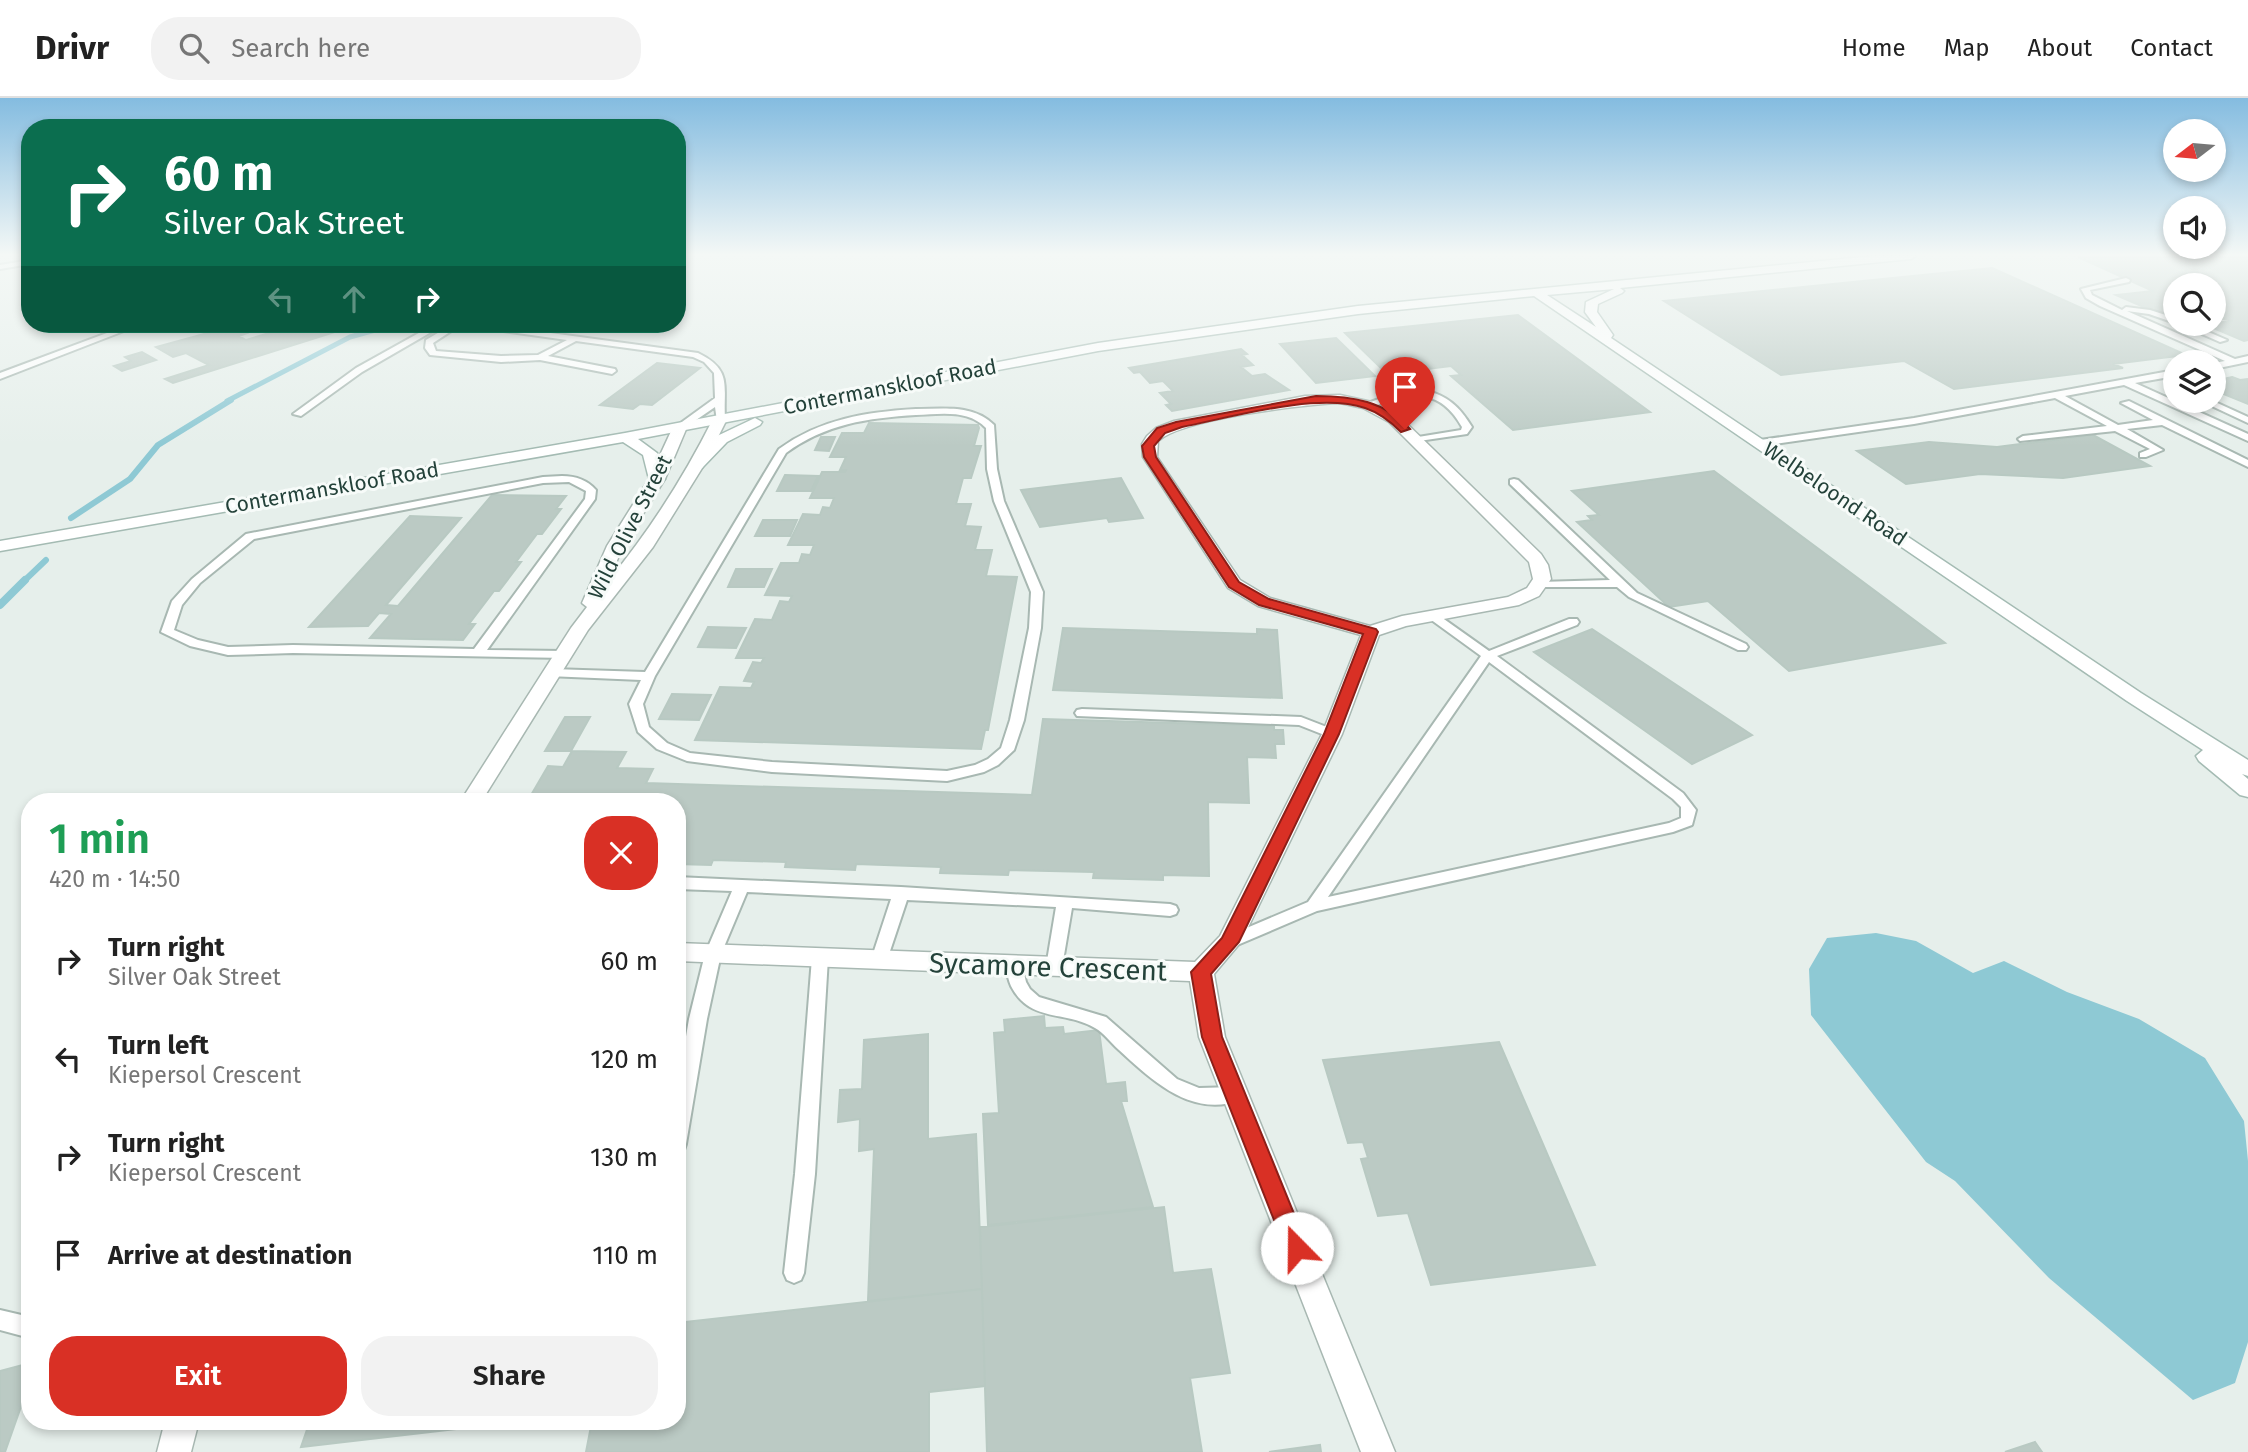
<!DOCTYPE html>
<html lang="en">
<head>
<meta charset="utf-8">
<style>
  body { margin:0; font-family:"Fira Sans",sans-serif; background:#f2f2f2; color:#222; height:100vh; display:flex; flex-direction:column; font-size:26px; white-space:nowrap }
  * { box-sizing:border-box; margin:0 }
  p { font-size:23px; color:#767676 }
  .icon { flex:none; width:38px; height:38px; fill:none; stroke:currentColor; stroke-width:2; stroke-linecap:round; stroke-linejoin:round }
  .map { position:relative; flex:1; overflow:hidden }
  .panel { position:absolute; left:21px; top:695px; width:665px; height:637px; display:flex; flex-direction:column; background:#fff; border-radius:28px; box-shadow:0 4px 10px #0003 }
  .panel>* { flex:none }
  .top-card { position:absolute; left:21px; top:21px; width:665px; height:214px; border-radius:28px; box-shadow:0 4px 10px #0003; background:#0b6e4f; color:#fff; overflow:hidden }
  .needle { width:46px; rotate:254deg }
  .controls { position:absolute; left:2163px; top:21px; display:grid; gap:14px }
  .controls a { display:grid; place-items:center; width:63px; height:63px; border-radius:50%; background:#fff; box-shadow:0 4px 10px #0003; font-size:35px }
  .pin { position:absolute; display:grid; place-items:center; width:60px; height:60px; color:#fff; margin:-72px -30px; border-radius:50% 50% 50% 0; rotate:-45deg; box-shadow:0 0 7px #0007 }
  .pin .icon { rotate:45deg }
  .me { position:absolute; width:77px; margin:-38px; rotate:338deg; stroke-linejoin:round; filter:drop-shadow(0 0 5px #0008) }
  .turn { display:flex; align-items:center; gap:24px; height:147px; padding:0 28px; font-size:32px }
  .turn .icon { width:91px; height:91px; stroke-width:2.5 }
  .turn b { display:block; font-size:49px; line-height:60px }
  .lanes { display:flex; align-items:center; height:66px; padding:0 28px; background:#0003; justify-content:center; gap:35px; direction:ltr }
  .lanes .off { opacity:.35 }
  .round { display:grid; place-items:center; flex:none; width:74px; height:74px; border-radius:28px; background:#f2f2f2 }
  .head { display:flex; align-items:center; justify-content:space-between; height:119px; padding:0 28px }
  h1 { font-size:42px; font-weight:600; line-height:52px; color:#1e9e55 }
  .button { display:flex; gap:14px; margin-top:auto; padding:14px 28px }
  .button a { flex:1; height:80px; border-radius:28px; background:#d93025; color:#fff; font-size:28px; font-weight:600; line-height:80px; text-align:center }
  .button a+a { background:#f2f2f2; color:#222 }
  ul { padding:0; list-style:none }
  li { display:flex; align-items:center; gap:21px; height:98px; padding:0 28px }
  li div { flex:1 }
  li b { display:block; font-size:26px }
  li em { font-style:normal }
  header { display:flex; align-items:center; gap:42px; box-sizing:border-box; height:98px; padding:0 35px; background:#fff; border-bottom:2px solid #e0e0e0 }
  header strong { font-size:33px }
  nav { display:flex; gap:38px; margin-inline-start:auto; font-size:24px }
  .search { width:490px; height:63px; background:#f2f2f2; display:flex; align-items:center; gap:18px; box-sizing:border-box; padding:0 24px; border-radius:28px; color:#767676; font-size:26px }
  .map>svg:first-child { display:block }
</style>
</head>
<body>
<header>
<strong>Drivr</strong>
<div class="search"><svg class="icon" aria-label="search" viewBox="0 0 24 24"><circle cx="10" cy="10" r="6"/><path d="M15 15l6 6"/></svg>Search here</div>
<nav><a>Home</a><a>Map</a><a>About</a><a>Contact</a></nav>
</header>
<div class="map">
<svg width="2248" height="1354" viewBox="0 0 2248 1354">
  <rect width="100%" height="100%" fill="#e6efeb"/>
  <!-- water -->
  <path fill="#8ec9d4" d="M1876 835 1916 843 1973 875 2004 863 2067 894 2139 921 2205 960 2244 1023 2248 1063V1244L2235 1285 2193 1302 2049 1180 1955 1083 1926 1064 1811 917 1809 871 1827 840Z"/>
  <g fill="none" stroke-linecap="round" stroke-linejoin="round">
    <!-- stream-far2 -->
    <path stroke="#8ec9d4" stroke-width="5" d="M227 303 350 239 397 226"/>
    <!-- stream-far1 -->
    <path stroke="#8ec9d4" stroke-width="6" d="M71 420 130 381 158 347 231 302
      M23 484 46 462"/>
    <!-- stream -->
    <path stroke="#8ec9d4" stroke-width="8" d="M0 507 25 482"/>
  </g>
  <!-- building -->
  <path fill="#bbcac4" stroke="#b8c9c2" stroke-width="2" d="M2248 158V242L2244 243 2204 226 2233 223 2214 219V187H2175V219L2169 220 2116 197 2153 193 2078 159Z
    M1992 170 2186 257 2113 266 2123 270 1954 291 1904 263 1781 277 1664 203Z
    M1518 217 1650 314 1513 332 1451 278 1461 277 1451 268 1387 276 1345 235Z
    M282 226H360L173 285 165 281 209 267 186 255 173 259 156 249 233 228 247 235 239 238 246 242 289 229Z
    M1336 240 1375 278 1316 285 1280 246Z
    M1241 251 1247 256 1242 257 1253 267 1241 269 1252 278 1265 276 1289 292 1172 313 1166 307 1171 306 1160 295 1173 293 1163 283 1150 285 1140 274 1134 275 1129 270Z
    M142 254 156 262 122 273 114 268 131 263 125 259Z
    M657 265 700 270 652 307 640 306 633 311 600 307Z
    M2232 279 2240 282 2248 281V306L2214 292V283Z
    M869 325 978 327 979 330 974 348H981L971 380H963L956 406H971L965 428 981 429 975 452H992L986 478 1017 479 988 632H985L981 651 695 642 720 589 751 590 754 584 744 583 753 564 761 565 764 560H736L755 521 772 522 780 503 789 504 792 498 765 497 781 465H799L802 456 810 457 814 447H788L803 416 820 417 823 409 830 410 834 400H810L822 374H845L846 372H840L846 359H830L842 335H864Z
    M2093 337 2150 368 2063 380 1980 376 1906 386 1857 353 1929 344 1997 349Z
    M821 339H835L829 353 815 352Z
    M1714 373 1945 545 1789 573 1708 503 1669 509 1577 424 1592 422 1588 418 1599 417 1572 393Z
    M785 377 818 378 811 393H777Z
    M1121 380 1143 420 1109 424 1107 420 1040 429 1021 392Z
    M492 397 566 398 556 411H561L542 436H537L516 464H521L499 493H494L469 526H475L463 542 370 540 391 516 379 515 368 528 309 529 410 418 461 420 386 507 398 508Z
    M763 422H797L790 438H755Z
    M736 471H772L764 489H728Z
    M708 529 746 530 736 550 698 549Z
    M1063 530 1257 536V531L1277 532 1282 600 1053 592Z
    M1592 531 1752 637 1692 666 1534 554Z
    M672 596 711 597 699 622 659 621Z
    M565 619H590L571 653H545Z
    M1043 621 1274 628V632H1283L1284 646H1275L1276 660 1247 659 1249 705 1208 704 1209 778 1163 777V782L1093 780 1094 774 1009 772 1008 777 940 775 941 769 856 766 855 772 785 769 786 764 713 762 711 767 677 766V704H527L548 668 563 669 572 653 626 654 617 670 653 671 646 685 1032 697Z
    M1044 918 1045 930 1063 929 1064 936 1099 932 1106 986 1125 984 1127 1003H1121L1153 1109 988 1127 983 1016 999 1015 994 935 1005 934 1004 922Z
    M928 936V1041L976 1036 982 1191 868 1203 874 1051 859 1053 860 1021 838 1024 840 992 862 991 864 942Z
    M1499 944 1595 1167 1431 1187 1408 1115 1378 1118 1361 1061 1368 1060 1363 1044 1348 1045 1323 962Z
    M1164 1109 1173 1175 1211 1171 1230 1275 1190 1280 1202 1354H987L980 1129Z
    M982 1191 985 1288 929 1294V1354H586L592 1323H677V1225Z
    M30 1265V1283L5 1354H0V1273Z
    M310 1323H526L301 1349Z
    M2035 1344 2042 1354H2005Z
    M1320 1347 1321 1354H1269Z"/>
  <g fill="none" stroke-linecap="round" stroke-linejoin="round">
    <defs>
      <path id="lane" d="M30 162V166L0 171V167Z
        M2126 180 2130 182 2129 184 2090 192 2092 197 2122 212 2126 209 2150 212 2175 220V225L2149 216 2127 213 2235 261 2248 258V264L2214 271V265L2225 263 2100 208 2086 200 2081 191Z
        M131 226H142L0 281V275Z
        M435 226H445L362 274 301 318 293 316 356 270Z
        M453 226H462L433 245 436 253 501 258 538 257 567 242 468 228 464 226H484L698 255C733 272 723 288 725 321L717 323 715 309 683 331 675 329 715 300 714 275 704 264 693 259 576 243 548 258 615 271 616 273 612 276 540 262 501 264 430 257 425 250 426 242Z
        M2179 226H2190L2227 242 2220 244Z
        M2175 272V278L2135 285 2248 336V343L2124 287 2065 298 2118 327 2153 322 2121 305 2129 303 2248 362V369L2162 327 2127 331 2163 352 2146 359H2140V355L2150 351 2115 333 2020 343 2018 341 2023 338 2107 328 2055 300 1914 326 1760 348 1755 345 1760 342 1914 320Z
        M1424 292C1448 298 1459 308 1472 329L1467 336 1412 344V340L1461 332 1462 329C1437 285 1408 298 1367 310L1362 307 1396 295Z
        M2201 303H2213L2248 319V325Z
        M916 311C944 311 973 306 994 327L997 371 1004 403 1043 494 1041 530 1024 622 1014 652 998 667 984 674 947 683 772 674 687 663 657 651 638 634 629 606 641 582 548 578 546 575 552 571 645 574 779 351C820 321 866 314 916 311ZM916 317C940 316 968 311 986 330L987 371 994 403 1031 494 1029 530 1010 622 1001 650 988 661 975 667 947 673 772 664 690 655 667 645 649 629 643 606 655 578 786 355C825 326 868 320 916 317Z
        M562 378C576 378 587 382 596 392L595 401 487 552 563 553 569 557 567 560 293 555 228 557 190 548 161 534 172 503 192 481 246 436 543 379ZM569 384 586 393 585 401 474 551 293 547 228 549 198 542 174 532 182 507 200 485 254 441 543 385Z
        M1514 381 1518 382 1637 495 1746 546 1748 549 1746 552H1738L1629 499 1617 489H1535V485L1539 484 1610 482 1510 386V382Z
        M1434 514 1489 553 1569 521H1577L1579 524 1577 527 1497 558 1683 695 1696 712 1692 727 1673 734 1317 813 1235 848 1229 850 1223 848 1221 844 1223 840 1308 804 1481 558 1430 521V515ZM1489 564 1673 701 1681 709V720L1669 725 1328 799Z
        M1082 611 1301 619 1337 633 1339 636 1332 640 1299 627 1077 618 1075 615 1077 612Z
        M677 779 901 789 1170 806 1176 808 1178 812 1176 816 1170 818 1072 810 1062 869 1060 874 1054 875 1048 874 1046 869 1056 809 907 802 887 862 885 866 879 868 873 866 871 862 891 801 747 794 721 856 707 921 686 1046 684 1052 677 1054V991L689 921 705 856 732 793 677 791Z
        M820 854 826 856 828 860 815 1076 804 1175 801 1182 794 1185 787 1182 784 1175 795 1076 812 860 814 856Z
        M1015 861 1021 863 1026 884 1030 891 1039 899 1106 919 1177 981 1199 990 1235 989 1241 992 1244 997 1241 1002C1191 1020 1153 983 1119 952 1111 945 1104 935 1095 930 1065 912 1030 925 1011 888 1008 881 1005 870 1009 863Z
        M0 1212 30 1219V1240L0 1232Z"/>
      <path id="street" d="M1340 297 1372 304 1399 318 1541 456 1548 467 1551 481 1539 498 1519 507 1406 528 1379 537 1342 636 1241 844 1214 876 1225 939 1395 1354H1361L1199 939 1190 883 677 863V845L1195 864 1220 838 1322 636 1361 537 1258 508 1228 490 1143 359 1142 346 1147 338 1156 330 1174 323 1305 298ZM1340 305 1363 310 1389 324 1529 464 1533 481 1527 490 1508 499 1402 518 1370 528 1270 500 1240 482 1157 359 1158 343C1181 321 1306 306 1340 305Z
        M720 317 727 321 704 367 653 449 588 532 481 704H460L571 530 587 509 582 505 607 448 649 381 673 329 680 325 687 329 665 381 623 448 609 482C650 432 684 379 713 321Z
        M165 1323H199L191 1354H157Z"/>
      <path id="secondary" d="M1873 158H1916L1911 161 1620 190 1624 193 1622 195 1598 206 1597 214 1613 237 1611 240 2141 595 2248 662V678L2242 676 2248 681V699L2240 697 2199 663 2196 658 2203 652 2127 603 1534 198 1358 216 1098 253 638 341 657 355 665 381 657 386 649 381 643 357 623 344 0 453V443L625 335 1098 245 1358 208ZM1614 191 1586 204 1585 214 1596 229 1547 197Z
        M755 320 762 324 760 327 727 344 702 370H692L690 367 692 364 717 338Z"/>
    </defs>
    <!-- lane casing -->
    <use href="#lane" stroke="#a8b8b2" stroke-width="4"/>
    <!-- street casing -->
    <use href="#street" stroke="#a8b8b2" stroke-width="3"/>
    <!-- secondary casing -->
    <use href="#secondary" stroke="#a4bbb3" stroke-width="3"/>
    <!-- lane -->
    <use href="#lane" fill="#fff" fill-rule="evenodd"/>
    <!-- street -->
    <use href="#street" fill="#fff" fill-rule="evenodd"/>
    <!-- secondary -->
    <use href="#secondary" fill="#fff" fill-rule="evenodd"/>
  </g>
  <!-- sky -->
  <linearGradient id="sky" x2="0" y2="1"><stop stop-color="#84bce0"/><stop offset="0.45" stop-color="#f4f8f6"/><stop offset="1" stop-color="#f4f8f6" stop-opacity="0"/></linearGradient>
  <rect width="2248" height="348" fill="url(#sky)"/>
  <!-- route -->
  <path fill="#d93025" stroke="#8d1f18" stroke-width="2" d="M1316 298C1352 298 1385 303 1410 331L1401 334C1390 323 1380 315 1365 310 1318 294 1232 319 1182 329L1165 335 1154 348 1156 359 1239 484 1269 501 1376 531 1378 534 1339 636 1239 844 1211 876 1222 939 1308 1150 1305 1158 1297 1161 1288 1158 1285 1150 1202 939 1191 874 1222 840 1324 636 1363 536 1259 507 1229 489 1144 359 1142 348 1157 330 1176 324Z"/>
  <g text-anchor="middle" dominant-baseline="central" stroke-width="6" stroke-linejoin="round" paint-order="stroke">
    <!-- far-street labels -->
    <g font-size="21" fill="#24423a" stroke="#f7fbf9">
      <text transform="translate(890 289) rotate(-11)">Contermanskloof Road</text>
      <text transform="translate(332 390) rotate(-10)">Contermanskloof Road</text>
      <text transform="translate(1835 396) rotate(34)">Welbeloond Road</text>
      <text transform="translate(630 429) rotate(-63)">Wild Olive Street</text>
    </g>
    <!-- near-street labels -->
    <g font-size="28" fill="#24423a" stroke="#f7fbf9">
      <text transform="translate(1048 869) rotate(2)">Sycamore Crescent</text>
    </g>
  </g>
</svg>
<div class="controls">
<a><svg class="needle" viewBox="-14 -14 28 28"><path d="M0-13l5 13h-10z" fill="#e53935"/><path d="M0 13l5-13h-10z" fill="#767676"/></svg></a>
<a><svg class="icon" aria-label="sound" viewBox="0 0 24 24"><path d="M4 9h4l5-4v14l-5-4H4zM17 9q2 3 0 6"/></svg></a>
<a><svg class="icon" aria-label="search" viewBox="0 0 24 24"><circle cx="10" cy="10" r="6"/><path d="M15 15l6 6"/></svg></a>
<a><svg class="icon" aria-label="layers" viewBox="0 0 24 24"><path d="M12 4l9 5-9 5-9-5zM3 14l9 5 9-5"/></svg></a>
</div>
<div class="pin" style="left:1405px;top:331px;background:#d93025"><svg class="icon" aria-label="arrive" viewBox="0 0 24 24"><path d="M6 21V4h12l-3 4 3 4H6"/></svg></div>
<svg class="me" style="left:1297px;top:1150px" viewBox="-20 -20 40 40"><circle r="19" fill="#fff"/><path d="M0-13L10 11 0 6-10 11z" fill="#d93025"/></svg>
<div class="top-card">
<div class="turn"><svg class="icon" aria-label="right" viewBox="0 0 24 24"><path d="M7 20v-9h11M14 6l5 5-5 5"/></svg><div><b>60 m</b>Silver Oak Street</div></div>
<div class="lanes"><svg class="icon off" aria-label="left" viewBox="0 0 24 24"><path d="M17 20v-9H6M10 6l-5 5 5 5"/></svg><svg class="icon off" aria-label="ahead" viewBox="0 0 24 24"><path d="M12 20V5M6 11l6-6 6 6"/></svg><svg class="icon" aria-label="right" viewBox="0 0 24 24"><path d="M7 20v-9h11M14 6l5 5-5 5"/></svg></div>
</div>
<section class="panel">
<div class="head"><div><h1>1 min</h1><p>420 m · 14:50</p></div><a class="round" style="background:#d93025;color:#fff"><svg class="icon" aria-label="close" viewBox="0 0 24 24"><path d="M6 6l12 12M18 6L6 18"/></svg></a></div>
<ul>
<li><svg class="icon" aria-label="right" viewBox="0 0 24 24"><path d="M7 20v-9h11M14 6l5 5-5 5"/></svg><div><b>Turn right</b><p>Silver Oak Street</p></div><em>60 m</em></li>
<li><svg class="icon" aria-label="left" viewBox="0 0 24 24"><path d="M17 20v-9H6M10 6l-5 5 5 5"/></svg><div><b>Turn left</b><p>Kiepersol Crescent</p></div><em>120 m</em></li>
<li><svg class="icon" aria-label="right" viewBox="0 0 24 24"><path d="M7 20v-9h11M14 6l5 5-5 5"/></svg><div><b>Turn right</b><p>Kiepersol Crescent</p></div><em>130 m</em></li>
<li><svg class="icon" aria-label="arrive" viewBox="0 0 24 24"><path d="M6 21V4h12l-3 4 3 4H6"/></svg><div><b>Arrive at destination</b></div><em>110 m</em></li>
</ul>
<div class="button"><a>Exit</a><a>Share</a></div>
</section>
</div>
</body>
</html>
